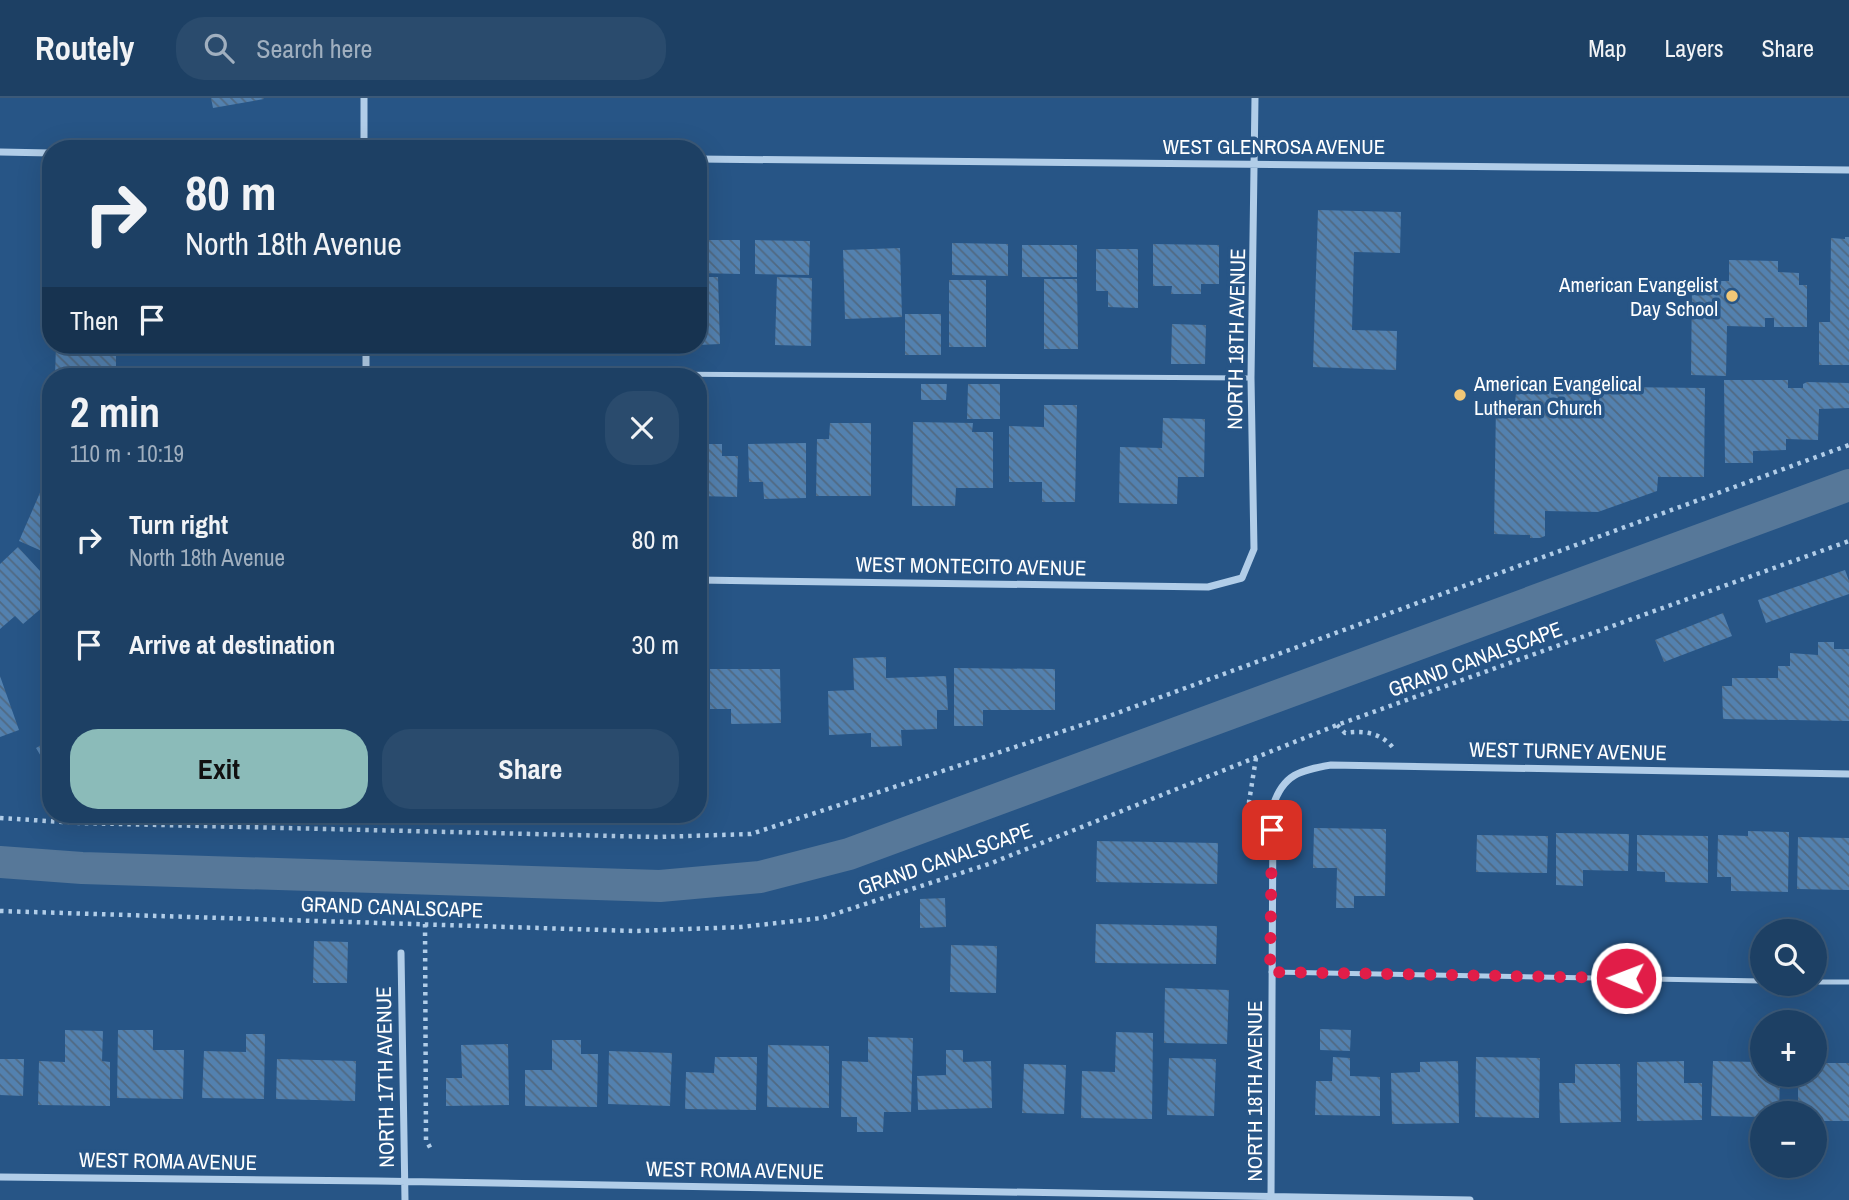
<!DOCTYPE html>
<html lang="en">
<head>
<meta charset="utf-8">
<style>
  body { margin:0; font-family:"Archivo Narrow",sans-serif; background:#2a4b6d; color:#f1f3f6; height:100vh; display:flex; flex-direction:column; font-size:26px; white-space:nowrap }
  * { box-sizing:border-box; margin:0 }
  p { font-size:23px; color:#a0afbf }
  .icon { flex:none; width:38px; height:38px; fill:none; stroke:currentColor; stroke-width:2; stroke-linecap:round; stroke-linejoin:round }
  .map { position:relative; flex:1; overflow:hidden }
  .side { position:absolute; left:42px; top:270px; width:665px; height:455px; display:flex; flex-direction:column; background:#1d4064; border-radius:28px; box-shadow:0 7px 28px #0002,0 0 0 2px #3b5978 }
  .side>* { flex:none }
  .hud { position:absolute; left:42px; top:42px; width:665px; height:214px; border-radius:28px; box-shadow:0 7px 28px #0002,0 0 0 2px #3b5978; background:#1d4064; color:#f1f3f6; overflow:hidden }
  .fabs { position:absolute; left:1750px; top:821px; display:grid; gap:14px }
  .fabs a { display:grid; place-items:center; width:77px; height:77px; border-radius:50%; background:#1d4064; box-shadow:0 7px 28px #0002,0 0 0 2px #3b5978; font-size:35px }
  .pin { position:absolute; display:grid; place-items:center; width:60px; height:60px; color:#fff; margin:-30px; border-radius:14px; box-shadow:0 4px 10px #0006 }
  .me { position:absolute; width:77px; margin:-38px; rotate:271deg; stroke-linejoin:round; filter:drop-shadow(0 0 5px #0008) }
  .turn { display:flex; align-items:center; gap:24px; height:147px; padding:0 28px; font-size:32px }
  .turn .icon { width:91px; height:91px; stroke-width:2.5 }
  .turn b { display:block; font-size:49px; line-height:60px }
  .then { display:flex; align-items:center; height:66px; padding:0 28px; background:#0003; gap:14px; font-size:26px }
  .round { display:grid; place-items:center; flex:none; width:74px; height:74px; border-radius:28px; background:#2a4b6d }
  .head { display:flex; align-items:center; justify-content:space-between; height:119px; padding:0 28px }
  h1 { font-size:42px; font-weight:700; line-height:52px }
  .primary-button { display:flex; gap:14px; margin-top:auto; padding:14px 28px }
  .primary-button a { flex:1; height:80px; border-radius:28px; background:#8bbbb9; color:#111; font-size:28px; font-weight:700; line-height:80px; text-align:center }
  .primary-button a+a { background:#2a4b6d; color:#f1f3f6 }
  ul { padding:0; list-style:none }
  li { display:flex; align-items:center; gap:21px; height:105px; padding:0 28px }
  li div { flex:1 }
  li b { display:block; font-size:26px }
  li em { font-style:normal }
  header { display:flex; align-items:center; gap:42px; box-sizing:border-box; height:98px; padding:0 35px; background:#1d4064; border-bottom:2px solid #3b5978 }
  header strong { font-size:33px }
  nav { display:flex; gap:38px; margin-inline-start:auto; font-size:24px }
  .search { width:490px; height:63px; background:#2a4b6d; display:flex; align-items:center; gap:18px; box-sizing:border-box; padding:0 24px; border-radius:28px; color:#a0afbf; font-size:26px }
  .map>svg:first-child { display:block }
</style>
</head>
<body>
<header>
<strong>Routely</strong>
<div class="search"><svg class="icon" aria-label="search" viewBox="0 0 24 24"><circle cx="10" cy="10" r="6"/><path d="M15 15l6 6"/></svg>Search here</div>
<nav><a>Map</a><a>Layers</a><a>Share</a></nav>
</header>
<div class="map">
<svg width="1849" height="1102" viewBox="0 0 1849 1102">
  <defs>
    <pattern id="building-back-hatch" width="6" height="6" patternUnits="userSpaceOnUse" patternTransform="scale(1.75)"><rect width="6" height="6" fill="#5381af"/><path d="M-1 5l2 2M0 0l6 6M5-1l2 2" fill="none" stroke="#506982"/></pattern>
  </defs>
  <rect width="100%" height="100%" fill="#275586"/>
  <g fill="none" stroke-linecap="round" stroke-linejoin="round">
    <!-- canal -->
    <path stroke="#577899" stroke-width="32" d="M0 764 82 770 660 788 760 779 849 756 1849 387"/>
  </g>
  <!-- building -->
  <path fill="url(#building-back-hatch)" d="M211 0H263L264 1 213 10Z
    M51 112V147H50L42 115Z
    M1318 112 1401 114 1400 155 1354 154 1352 232 1397 233 1396 272 1313 269Z
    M1845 139H1849V267H1819V224H1830L1831 140 1845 141Z
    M698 142H740V176L698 175Z
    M755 142 810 143 809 177 755 176Z
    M952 145 1008 146V178L952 177Z
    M1153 146 1219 147V186H1201V196H1171L1172 188H1153Z
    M1022 147H1077V179H1022Z
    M900 150 902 219 845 221 843 152Z
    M1096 151H1138V210L1108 209V193H1096Z
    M1729 162 1778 163V174L1799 175V187H1807V229H1774V220H1765V229L1727 228 1726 278 1691 277 1692 183H1729Z
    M698 179H718L720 246 698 247Z
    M777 179 812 180 811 248 775 247Z
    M1044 181H1077L1078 251H1044Z
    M949 182H986V249H949Z
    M47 196H51V219H47Z
    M905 216H941V257H905Z
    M1172 226 1206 227 1205 266H1171Z
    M56 247H116V278H55Z
    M233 247H287V257L233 256Z
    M236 273 289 274V278H236Z
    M1724 282H1788V290H1803V286L1807 284 1849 285V310L1819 311 1818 342 1786 341V352L1753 353V365H1725Z
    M921 286H947L946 302H921Z
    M968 286H1000V321H967Z
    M1532 288 1705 290 1704 379H1658L1657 393 1598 414 1545 413V438L1540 440H1530V437L1494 436 1496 306H1515L1516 295H1532Z
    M1044 307H1077L1075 404H1042V384H1009V328L1044 329Z
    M698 320H708V346H722V358H738L737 399 698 398Z
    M1163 320 1205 321 1204 379H1178L1177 406 1119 405 1120 349 1162 350Z
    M913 324 973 325 972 334H993V390H956L955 408H912Z
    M830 325H871V398H816L817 341H829Z
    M806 345V400L764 401 763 384H749L748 346Z
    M49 374 51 375V457L19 443Z
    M18 449 51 485V502L23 526 15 518 0 531V466Z
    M1845 472 1849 483V496L1766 525 1758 502Z
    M1723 515 1732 538 1664 564 1655 542Z
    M1818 544H1834V551H1849V623L1723 621 1722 588H1732V580H1778V568H1790V555L1818 557Z
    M886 559V580L946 578 948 612H937V631L901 632 902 648 871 649V635L829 637 828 593 854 592 853 560Z
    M954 570 1055 571V612H983V628H954Z
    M710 571H780L781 625 731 626V611H710Z
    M0 578 19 632 0 639Z
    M51 641V675L36 650Z
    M1314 730 1386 731 1385 798H1354V810H1336L1337 770H1313Z
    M1748 733 1789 734 1788 794 1731 793V779H1717L1718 737 1748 738Z
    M1556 735 1629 736 1628 773 1583 772V788L1556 787Z
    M1477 737 1548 738 1547 775 1476 774Z
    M1637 737 1708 738V785L1665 784V774L1637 773Z
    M1798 739 1849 740V792L1797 791Z
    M1097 743 1218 745 1217 786 1096 784Z
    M945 800 946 829 920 830V801Z
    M1096 826 1217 828 1216 866 1095 865Z
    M314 843 348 844 347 885H313Z
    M951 847 997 848 996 895 950 894Z
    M1165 890 1229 892 1227 946 1164 945Z
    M1320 931 1351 932 1350 953 1320 952Z
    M65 932 103 933 102 963 110 964V1008L38 1007 39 963 65 964Z
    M118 932H153V952H184L183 1001 117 1000Z
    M1116 934 1153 935 1152 1021 1081 1020 1082 973 1115 974Z
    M246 936H265L264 1001 202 1000 204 953 246 954Z
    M868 939 913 940 911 1014H884L883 1034H857V1019H841L842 963 868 964Z
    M552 942H581V956H598L597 1009 525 1008V972H552Z
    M508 946 509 1007 446 1008V980H462L461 947Z
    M768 947 829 948V1010L767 1009Z
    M946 952H963V964L991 963 992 1010 918 1012 917 978 946 977Z
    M609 953 672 955 670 1008 608 1006Z
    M715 959H757L756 1012 685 1011 686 974 714 975Z
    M1333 959 1350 960V978L1380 979V1018L1315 1017 1316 983H1332Z
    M1476 959 1540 960 1539 1020 1475 1019Z
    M1169 960 1216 961 1214 1018 1167 1017Z
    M0 961H24L23 998 0 997Z
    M277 961 356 963 355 1003 276 1001Z
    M1458 963 1459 1025 1392 1026 1391 975 1420 974V964Z
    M1684 963V985H1702V1022L1637 1023V964Z
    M1713 963 1758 964V978L1780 979 1779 1015H1762V1019L1711 1018Z
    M1817 965H1849V1023H1815V1015H1798V978H1817Z
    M1024 966 1066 967 1064 1016 1022 1015Z
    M1575 966H1620L1621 1024 1560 1025 1559 985H1575Z"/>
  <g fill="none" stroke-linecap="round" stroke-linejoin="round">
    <!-- path -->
    <path stroke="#b1cde8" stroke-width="4.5" stroke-dasharray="3.5 5" stroke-linecap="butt" d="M1337 627 1345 635C1364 632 1382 635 1394 651
      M1256 660 1249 704 1256 705
      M0 720 79 725 656 739 751 736 879 694 1109 618 1849 347
      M0 813 635 833 741 829 822 820 989 766 1337 627 1849 443
      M425 826 426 1042 432 1053"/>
    <!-- service -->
    <path stroke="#b1cde8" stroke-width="5" d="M366 274 1251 280
      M1271 874 1762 883
      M1815 884H1849"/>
    <!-- minor -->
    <path stroke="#b1cde8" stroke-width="7" d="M364 0V51
      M0 54 51 55
      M698 61 1849 72
      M366 247V278
      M698 482 1208 489 1242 480 1254 451 1251 280 1255 0
      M401 855 405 1102
      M0 1079 377 1083 1470 1102
      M1271 1101 1273 708C1283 676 1301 672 1331 667L1849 676"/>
  </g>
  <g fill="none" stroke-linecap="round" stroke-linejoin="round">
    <!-- route -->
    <path stroke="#e11d48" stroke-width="12" stroke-dasharray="0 21.6" d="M1272 732 1270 874 1626 880"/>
  </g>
  <!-- markers -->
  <g fill="#f1c777" stroke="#275586" stroke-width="2.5">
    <circle cx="1732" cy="198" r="7"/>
    <circle cx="1460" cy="297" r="7"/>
  </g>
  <g text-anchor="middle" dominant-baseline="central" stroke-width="7" stroke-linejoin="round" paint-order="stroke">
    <!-- street labels -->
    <g font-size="21" fill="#fff" stroke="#275586">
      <text x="1274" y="48">WEST GLENROSA AVENUE</text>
      <text transform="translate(1236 241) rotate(-89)">NORTH 18TH AVENUE</text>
      <text transform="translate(971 468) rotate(1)">WEST MONTECITO AVENUE</text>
      <text transform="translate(1475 561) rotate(-20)">GRAND CANALSCAPE</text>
      <text transform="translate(1568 653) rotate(1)">WEST TURNEY AVENUE</text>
      <text transform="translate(945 761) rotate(-19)">GRAND CANALSCAPE</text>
      <text transform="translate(392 809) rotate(2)">GRAND CANALSCAPE</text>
      <text transform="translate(385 979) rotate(-91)">NORTH 17TH AVENUE</text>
      <text transform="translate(1254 993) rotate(-90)">NORTH 18TH AVENUE</text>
      <text transform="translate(168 1063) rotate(1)">WEST ROMA AVENUE</text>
      <text transform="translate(735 1072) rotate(1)">WEST ROMA AVENUE</text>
    </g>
    <!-- poi labels -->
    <g font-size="21" fill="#fff" stroke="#275586" text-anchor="end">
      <text x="1718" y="186">American Evangelist<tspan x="1718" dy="24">Day School</tspan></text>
      <text x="1474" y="285" text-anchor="start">American Evangelical<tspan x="1474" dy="24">Lutheran Church</tspan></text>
    </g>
  </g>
</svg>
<div class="fabs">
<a><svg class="icon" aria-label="search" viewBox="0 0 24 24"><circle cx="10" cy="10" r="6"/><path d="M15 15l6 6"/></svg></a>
<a>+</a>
<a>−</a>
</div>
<div class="pin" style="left:1272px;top:732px;background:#d93025"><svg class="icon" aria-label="arrive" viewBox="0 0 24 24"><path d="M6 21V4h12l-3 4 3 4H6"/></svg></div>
<svg class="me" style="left:1626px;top:880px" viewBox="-20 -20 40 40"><circle r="17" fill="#e11d48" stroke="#fff" stroke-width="3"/><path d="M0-11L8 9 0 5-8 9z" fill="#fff"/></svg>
<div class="hud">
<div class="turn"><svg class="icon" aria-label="right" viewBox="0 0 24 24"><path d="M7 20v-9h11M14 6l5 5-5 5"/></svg><div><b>80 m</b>North 18th Avenue</div></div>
<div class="then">Then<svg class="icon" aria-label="arrive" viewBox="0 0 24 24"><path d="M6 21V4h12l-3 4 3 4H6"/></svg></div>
</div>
<section class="side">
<div class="head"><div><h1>2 min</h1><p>110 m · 10:19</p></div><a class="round"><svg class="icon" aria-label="close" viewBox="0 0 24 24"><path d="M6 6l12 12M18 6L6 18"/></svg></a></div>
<ul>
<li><svg class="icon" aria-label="right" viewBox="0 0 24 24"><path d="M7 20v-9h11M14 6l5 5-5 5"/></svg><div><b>Turn right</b><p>North 18th Avenue</p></div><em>80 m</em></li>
<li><svg class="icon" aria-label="arrive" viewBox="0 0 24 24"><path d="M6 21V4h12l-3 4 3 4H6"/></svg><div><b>Arrive at destination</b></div><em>30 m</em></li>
</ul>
<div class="primary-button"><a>Exit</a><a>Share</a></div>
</section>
</div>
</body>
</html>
